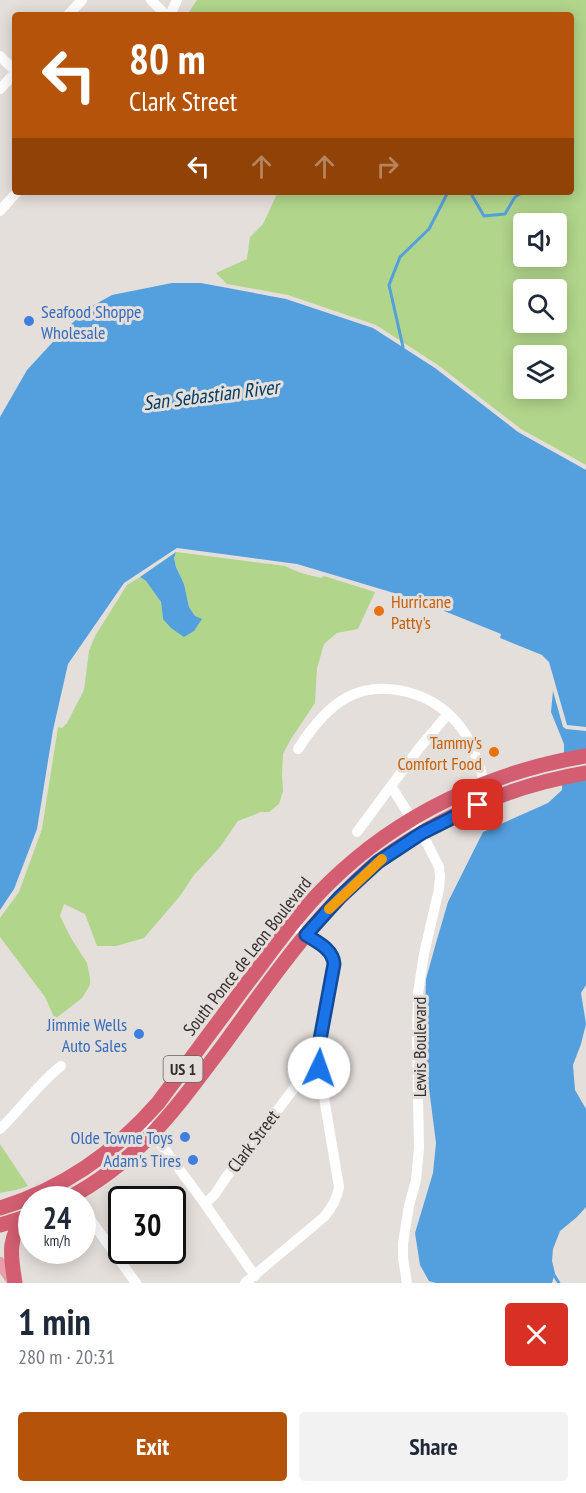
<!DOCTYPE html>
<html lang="en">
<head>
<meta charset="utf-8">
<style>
  body { margin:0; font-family:"PT Sans Narrow",sans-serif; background:#f2f2f3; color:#1f2937; height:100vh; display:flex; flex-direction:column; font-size:22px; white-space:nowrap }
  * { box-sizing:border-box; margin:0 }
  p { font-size:20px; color:#747a83 }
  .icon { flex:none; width:33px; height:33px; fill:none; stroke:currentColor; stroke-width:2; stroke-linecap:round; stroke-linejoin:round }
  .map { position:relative; height:1283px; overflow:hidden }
  .panel { display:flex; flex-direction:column; background:#fff; flex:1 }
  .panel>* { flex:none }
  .top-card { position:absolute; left:12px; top:12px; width:562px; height:183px; border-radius:6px; box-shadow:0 3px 15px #0003; background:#b45309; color:#fff; overflow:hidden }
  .tools { position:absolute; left:513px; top:213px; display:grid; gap:12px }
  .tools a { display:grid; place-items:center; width:54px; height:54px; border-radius:6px; background:#fff; box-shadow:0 3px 15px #0003; font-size:30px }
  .speed { position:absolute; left:18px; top:1186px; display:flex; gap:12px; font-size:30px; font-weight:700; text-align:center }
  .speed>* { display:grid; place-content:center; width:78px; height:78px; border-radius:50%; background:#fff; box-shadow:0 3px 15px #0003; line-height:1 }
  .speed small { font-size:15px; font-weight:400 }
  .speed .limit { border:3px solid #111; border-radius:9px; background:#fff; color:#111 }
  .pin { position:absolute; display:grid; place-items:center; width:51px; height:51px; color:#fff; margin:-26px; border-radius:12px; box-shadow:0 3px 9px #0006 }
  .me { position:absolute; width:66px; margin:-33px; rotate:3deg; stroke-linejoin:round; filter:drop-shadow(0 0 4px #0008) }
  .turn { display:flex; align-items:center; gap:21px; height:126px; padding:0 18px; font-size:27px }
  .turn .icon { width:78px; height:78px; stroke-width:2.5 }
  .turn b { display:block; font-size:42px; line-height:51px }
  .lanes { display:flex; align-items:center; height:57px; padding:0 18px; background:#0003; justify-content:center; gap:30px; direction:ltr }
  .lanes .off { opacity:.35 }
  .round { display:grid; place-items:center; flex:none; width:63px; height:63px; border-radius:6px; background:#f2f2f3 }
  .summary { display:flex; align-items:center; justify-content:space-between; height:102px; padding:0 18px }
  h1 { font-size:36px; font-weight:600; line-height:45px }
  .button { display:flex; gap:12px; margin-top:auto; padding:12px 18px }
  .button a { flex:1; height:69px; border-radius:6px; background:#b45309; color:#fff; font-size:24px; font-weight:600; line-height:69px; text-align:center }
  .button a+a { background:#f2f2f3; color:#1f2937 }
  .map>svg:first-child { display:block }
</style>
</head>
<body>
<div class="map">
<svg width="586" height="1283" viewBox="0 0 586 1283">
  <rect width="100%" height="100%" fill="#e5dfdb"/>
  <!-- green -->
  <path fill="#b1d58b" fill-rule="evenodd" d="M197 0H586V465L521 429 438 365 376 325 288 295 227 284 216 273 247 259 250 237 263 224 278 192H572V15H187ZM524 224H556V256H524ZM524 290H556V322H524ZM524 356H556V388H524Z
    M176 552 285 566C296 572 309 575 321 578L324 576 375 592 358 629 337 633 324 644 317 668 315 703 291 739 283 754 282 774 283 791 279 804 269 812H261L238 821 220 847 194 875 180 896 144 938 116 946H97L85 914 64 904 60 916 71 938 87 963 90 978V985L82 998 55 1019 45 997 0 937V918L19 892 42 829 58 727 62 728 67 723 84 690 89 651 95 636 127 585 140 577 146 581 161 602 163 619 195 616 189 607 184 584 176 567 174 558Z
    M0 1144 28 1186 16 1190 0 1193Z"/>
  <!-- water -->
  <path fill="#549fdd" d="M172 283H201L286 299 373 328 435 368 518 432 586 470V727L567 725 549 662 542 655 500 638 501 634 417 600 414 606 403 602 404 596 297 564 177 548 124 583 68 664 53 730 37 829 14 889 0 910V417L27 370 63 331 92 306 112 295Z
    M176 552 174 558 176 567 184 584 189 607 195 616 202 619 194 631 184 637 171 628 163 619 161 602 146 581 140 577Z
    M553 691 563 727 566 729 586 731V751L564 755V744L551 712Z
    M586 778V985L581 993 586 1024 581 1044 573 1065 575 1090 586 1109V1207L577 1217 560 1231 553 1249 552 1261 555 1273 552 1283H436L429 1281 420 1265 415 1233 433 1173 436 1143 424 1049 426 979 436 943 448 902 483 832 548 803 562 790V782Z"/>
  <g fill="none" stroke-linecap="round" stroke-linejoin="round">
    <!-- stream -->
    <path stroke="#549fdd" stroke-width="3" d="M470 192 484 216 505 214 515 197 523 192
      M403 347 389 285 400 257 429 229 448 192
      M554 1275 559 1283"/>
    <!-- minor -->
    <path stroke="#fff" stroke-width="10" d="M151 0 166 15
      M68 15 82 0
      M170 15 177 0
      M0 56 15 71
      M0 89 15 73
      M0 211 17 192
      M298 749C328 702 360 676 417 695 437 702 455 717 466 735 475 750 479 767 485 783
      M391 786 428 845 439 867 440 877 439 889 424 954 418 993 417 1040 419 1148 416 1180 409 1206 403 1243V1258L407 1283
      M357 832 420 747 448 714
      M143 1120 205 1204 255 1276
      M0 1129C21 1109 38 1084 61 1066
      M205 1204 215 1194 227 1176 318 1057 319 1045 334 964 333 958 327 950 292 924
      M82 1208 136 1283
      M245 1283 324 1217C332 1208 337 1199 339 1187L319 1068 318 1057"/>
    <!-- major -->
    <path stroke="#e59eaa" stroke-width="12" d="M0 1263 14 1283"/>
    <!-- highway -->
    <path stroke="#d35e71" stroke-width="15" d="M65 1200C138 1162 174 1111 222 1047 255 1002 286 956 324 914 340 897 361 875 379 861 440 816 511 786 586 773
      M0 1208C63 1189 116 1151 158 1103 188 1063 218 1022 248 982 274 948 298 913 329 883 399 814 490 772 586 756
      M0 1225 26 1217
      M15 1283C11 1257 6 1237 27 1216"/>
  </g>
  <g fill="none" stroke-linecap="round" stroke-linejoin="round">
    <defs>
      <path id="route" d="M319 1068V1045L334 964C333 949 317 942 306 935L340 897 378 862 422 833 478 805"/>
    </defs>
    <!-- route casing -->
    <use href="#route" stroke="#114b97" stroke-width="15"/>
    <!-- route -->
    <use href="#route" stroke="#1a73e8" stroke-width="10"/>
    <!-- slow -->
    <path stroke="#f59e0b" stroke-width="10" d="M329 909 382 859"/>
  </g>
  <!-- markers -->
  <g fill="#3f7fe0" stroke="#e5dfdb" stroke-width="2">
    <circle cx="29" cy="321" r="6"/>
    <circle cx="139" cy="1034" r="6"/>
    <circle cx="185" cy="1137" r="6"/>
    <circle cx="193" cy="1160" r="6"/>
  </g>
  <g fill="#e8710a" stroke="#e5dfdb" stroke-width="2">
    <circle cx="379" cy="611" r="6"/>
    <circle cx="494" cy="752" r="6"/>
  </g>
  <g text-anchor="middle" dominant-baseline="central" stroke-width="6" stroke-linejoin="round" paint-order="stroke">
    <!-- shield labels -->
    <rect fill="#e5dfdb" stroke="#666360" stroke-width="1.5" x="163.5" y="1056" width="39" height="26" rx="4.5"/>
    <g font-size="16" font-weight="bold" fill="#302e2c">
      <text x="183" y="1069">US 1</text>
    </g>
    <!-- shop labels -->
    <g font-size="18" fill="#366cbe" stroke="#e5dfdb" text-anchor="end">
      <text x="41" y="311" text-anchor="start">Seafood Shoppe<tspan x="41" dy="21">Wholesale</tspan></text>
      <text x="127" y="1024">Jimmie Wells<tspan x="127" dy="21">Auto Sales</tspan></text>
      <text x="173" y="1137">Olde Towne Toys</text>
      <text x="181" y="1160">Adam's Tires</text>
    </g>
    <!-- food labels -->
    <g font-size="18" fill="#c56008" stroke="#e5dfdb" text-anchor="start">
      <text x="391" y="601">Hurricane<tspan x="391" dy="21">Patty's</tspan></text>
      <text x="482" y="742" text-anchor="end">Tammy's<tspan x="482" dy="21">Comfort Food</tspan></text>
    </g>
    <!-- street labels -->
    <g font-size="18" fill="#302e2c" stroke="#e5dfdb">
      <text transform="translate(247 956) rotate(-52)">South Ponce de Leon Boulevard</text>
      <text transform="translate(419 1047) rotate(-90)">Lewis Boulevard</text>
      <text transform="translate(253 1141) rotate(-53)">Clark Street</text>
    </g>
    <!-- water labels -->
    <g font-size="20" font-style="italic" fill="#003d65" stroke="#e5dfdb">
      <text transform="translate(211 395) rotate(-7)">San Sebastian River</text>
    </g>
  </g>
</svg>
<div class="tools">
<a><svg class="icon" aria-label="sound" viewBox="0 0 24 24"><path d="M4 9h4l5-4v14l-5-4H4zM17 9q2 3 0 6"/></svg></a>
<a><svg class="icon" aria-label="search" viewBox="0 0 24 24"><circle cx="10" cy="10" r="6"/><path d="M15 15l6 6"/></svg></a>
<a><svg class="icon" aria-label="layers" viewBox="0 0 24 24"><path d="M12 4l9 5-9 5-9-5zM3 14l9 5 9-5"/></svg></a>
</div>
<div class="speed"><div>24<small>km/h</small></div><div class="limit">30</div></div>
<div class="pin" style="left:478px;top:805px;background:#d93025"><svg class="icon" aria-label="arrive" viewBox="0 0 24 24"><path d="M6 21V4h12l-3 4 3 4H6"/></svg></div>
<svg class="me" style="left:319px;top:1068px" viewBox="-20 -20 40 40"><circle r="19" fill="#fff"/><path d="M0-13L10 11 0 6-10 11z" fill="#1a73e8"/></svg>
<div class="top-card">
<div class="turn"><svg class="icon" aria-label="left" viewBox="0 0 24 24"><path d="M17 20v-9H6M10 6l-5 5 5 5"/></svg><div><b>80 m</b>Clark Street</div></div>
<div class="lanes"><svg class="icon" aria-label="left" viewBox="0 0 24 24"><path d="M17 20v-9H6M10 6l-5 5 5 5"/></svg><svg class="icon off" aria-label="ahead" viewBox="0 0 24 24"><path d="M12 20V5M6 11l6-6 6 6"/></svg><svg class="icon off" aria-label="ahead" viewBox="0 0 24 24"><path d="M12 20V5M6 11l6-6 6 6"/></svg><svg class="icon off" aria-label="right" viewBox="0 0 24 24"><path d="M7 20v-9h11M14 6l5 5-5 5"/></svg></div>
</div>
</div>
<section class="panel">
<div class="summary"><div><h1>1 min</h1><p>280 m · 20:31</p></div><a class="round" style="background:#d93025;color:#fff"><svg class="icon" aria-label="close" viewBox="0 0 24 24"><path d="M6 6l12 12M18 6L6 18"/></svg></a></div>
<div class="button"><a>Exit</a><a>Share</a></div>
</section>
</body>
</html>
